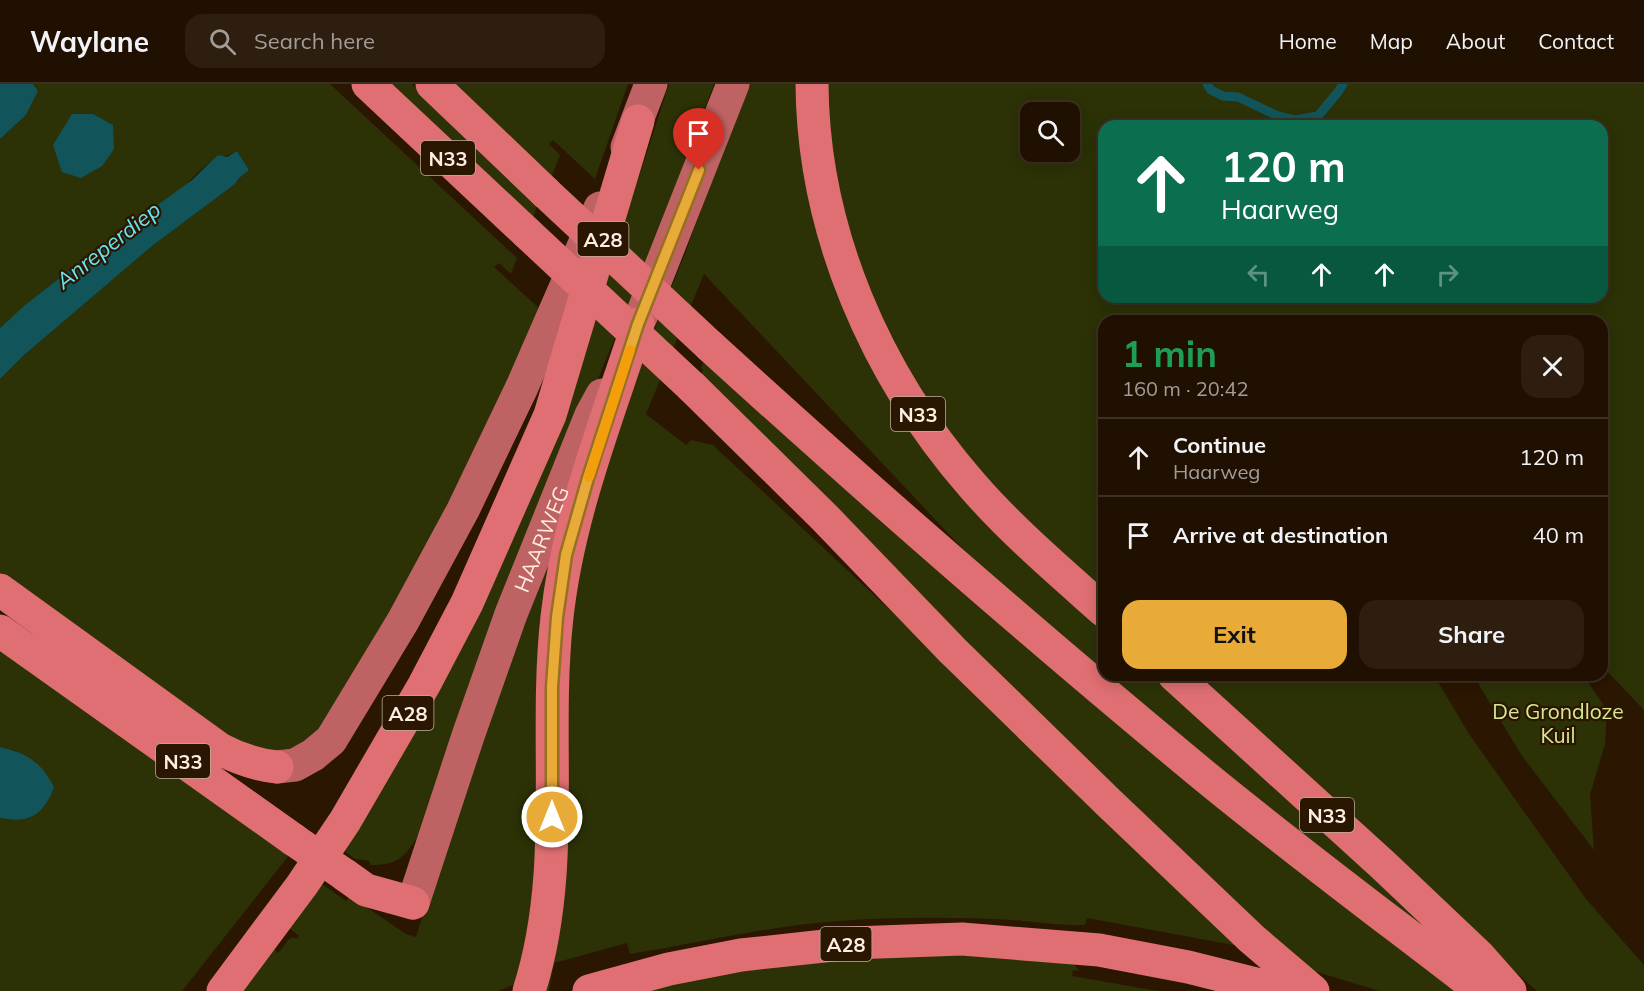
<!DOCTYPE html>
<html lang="en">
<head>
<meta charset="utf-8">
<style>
  body { margin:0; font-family:Mulish,sans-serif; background:#2d1e10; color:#f1f3f6; height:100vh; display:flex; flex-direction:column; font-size:22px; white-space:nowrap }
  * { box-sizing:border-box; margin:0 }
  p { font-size:20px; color:#a29d99 }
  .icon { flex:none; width:33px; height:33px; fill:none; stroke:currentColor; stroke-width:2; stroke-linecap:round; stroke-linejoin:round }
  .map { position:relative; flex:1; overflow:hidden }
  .side { position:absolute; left:1098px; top:231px; width:510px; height:366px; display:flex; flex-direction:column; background:#201001; border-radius:18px; box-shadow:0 3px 15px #0003,0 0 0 2px #3d3023 }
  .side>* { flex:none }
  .hud { position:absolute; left:1098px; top:36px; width:510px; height:183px; border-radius:18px; box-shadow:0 3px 15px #0003,0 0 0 2px #3d3023; background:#0b6e4f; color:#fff; overflow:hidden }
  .buttons { position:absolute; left:1020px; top:18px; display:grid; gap:12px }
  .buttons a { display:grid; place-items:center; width:60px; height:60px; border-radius:12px; background:#201001; box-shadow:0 3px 15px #0003,0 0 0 2px #3d3023; font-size:30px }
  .pin { position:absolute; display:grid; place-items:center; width:51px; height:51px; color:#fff; margin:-62px -26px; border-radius:50% 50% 50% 0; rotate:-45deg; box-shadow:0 0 6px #0007 }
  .pin .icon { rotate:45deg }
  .me { position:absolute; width:66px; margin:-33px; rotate:0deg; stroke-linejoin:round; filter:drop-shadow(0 0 4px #0008) }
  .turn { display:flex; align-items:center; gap:21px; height:126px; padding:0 24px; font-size:27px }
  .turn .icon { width:78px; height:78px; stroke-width:2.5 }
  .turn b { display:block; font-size:42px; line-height:51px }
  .lanes { display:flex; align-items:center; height:57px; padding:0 24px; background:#0003; justify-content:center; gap:30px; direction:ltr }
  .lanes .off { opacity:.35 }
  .round { display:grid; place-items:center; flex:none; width:63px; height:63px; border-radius:18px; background:#2d1e10 }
  .overview { display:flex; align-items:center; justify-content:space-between; height:102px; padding:0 24px }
  h1 { font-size:36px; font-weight:700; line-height:45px; color:#1e9e55 }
  .cta { display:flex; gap:12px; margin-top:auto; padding:12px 24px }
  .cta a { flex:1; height:69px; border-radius:18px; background:#e9ab38; color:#111; font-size:24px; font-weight:700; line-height:69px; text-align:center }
  .cta a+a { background:#2d1e10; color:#f1f3f6 }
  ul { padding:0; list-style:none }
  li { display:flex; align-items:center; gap:18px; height:78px; padding:0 24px; border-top:2px solid #3d3023 }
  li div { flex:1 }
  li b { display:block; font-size:22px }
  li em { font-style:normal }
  header { display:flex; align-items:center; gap:36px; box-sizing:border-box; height:84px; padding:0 30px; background:#201001; border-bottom:2px solid #3d3023 }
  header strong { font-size:28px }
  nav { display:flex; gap:33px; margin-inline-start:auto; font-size:21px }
  .search { width:420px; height:54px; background:#2d1e10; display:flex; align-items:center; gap:15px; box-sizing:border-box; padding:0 21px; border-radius:18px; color:#a29d99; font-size:22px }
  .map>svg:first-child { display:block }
</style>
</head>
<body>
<header>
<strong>Waylane</strong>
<div class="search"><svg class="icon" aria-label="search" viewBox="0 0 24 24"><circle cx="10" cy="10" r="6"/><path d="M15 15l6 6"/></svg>Search here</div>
<nav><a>Home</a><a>Map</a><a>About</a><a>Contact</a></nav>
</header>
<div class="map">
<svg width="1644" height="907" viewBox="0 0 1644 907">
  <rect width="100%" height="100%" fill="#2a1601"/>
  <!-- green -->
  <path fill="#2c3206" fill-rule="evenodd" d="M33 0H330L517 174 511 190 499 179 494 183 541 226 424 474 314 653 292 665 274 668 231 654 0 491V295L23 272 152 162 235 100 238 95 249 86 237 67C229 72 215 74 208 80 197 88 189 99 178 107 118 152 56 193 0 244V55L26 31 38 7Z
    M391 0H412L535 118 537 121 533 135Z
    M447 0H628L595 95 553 56 549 60 560 71 550 97Z
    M669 0H714L657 152 502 527 419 751C403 774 399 781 370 781V777L355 775 342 765 583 265Z
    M748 0H803L873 272 1104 539V590L1009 514 704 190 646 330 686 361 691 356 713 361 976 606 1244 863 1087 834 1085 841C1060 842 1036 838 1012 836 955 833 896 833 838 837 768 842 700 859 630 870L627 859 554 879 549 907H540L569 513 612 351 684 172Z
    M824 0H1644V626L1602 582V237H1104V512L1032 446 958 360 912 292 872 221 839 113ZM1030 28H1070V68H1030ZM1104 42H1602V213H1104Z
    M706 272 1463 907H1379L1304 884 1091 686 701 291 703 286 701 284Z
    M558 447 540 776 518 899 498 907H238L273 864 278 869 290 854 291 855 293 853 296 855 299 852 288 843 319 798 346 817 350 812 406 850 416 853 445 760Z
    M0 564 290 770 182 907H0V734C23 739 35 735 49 716L16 667 0 663Z
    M1105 591H1160L1465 881Z
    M1189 591H1434L1469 650 1586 815 1644 881V907H1537L1394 780Z
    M1473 591H1583L1607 626 1605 660 1590 711 1594 766 1522 672Z
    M896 869 1071 876 1079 887 1073 886 1072 892 1158 907H635L691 893Z"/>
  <!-- water -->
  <path fill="#11555b" d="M0 0H33L38 7 26 31 0 55Z
    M72 30H93L113 41 114 65 102 82 81 94 62 88 53 61Z
    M237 67 249 86 238 95 235 100 152 162 23 272 0 295V244L24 222 93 168 192 96 218 71 227 73Z
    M0 663C27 669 41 678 54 703 44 731 29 740 0 734Z"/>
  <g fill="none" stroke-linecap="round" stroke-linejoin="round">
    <!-- stream -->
    <path stroke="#11555b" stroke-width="9" d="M1207 0 1211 6 1223 12 1238 13 1278 32 1295 36 1318 32 1338 8 1343 0"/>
    <!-- major -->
    <g stroke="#bf6264" stroke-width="33">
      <path d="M627 63 651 0"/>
      <path d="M641 233 733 0"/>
      <path d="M277 683 295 681 313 671 331 656 403 537 463 426 522 303 600 124"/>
      <path id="s1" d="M413 819 468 652 511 530 591 331 602 311"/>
    </g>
    <!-- highway -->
    <path stroke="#df6f72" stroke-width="33" d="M368 0 527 149
      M432 0 545 108
      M812 0C813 147 876 291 972 401 1012 447 1059 487 1104 527
      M710 262C867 405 1027 545 1190 680 1285 759 1384 832 1481 907
      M693 304 825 434 953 567 1108 718 1252 855 1313 907
      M0 506 220 665C239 675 256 681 277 683
      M0 547 294 756
      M1174 591 1383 781 1479 872 1510 907
      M345 791 366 806 413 819
      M223 907 302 801 345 737 424 601 467 519 550 331 638 37
      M529 907C568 786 543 657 557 533 568 432 607 335 638 240
      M589 907 669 885 741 871 852 859 962 855 1099 866 1188 883 1284 907"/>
    <!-- highway-bridge -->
    <path stroke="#df6f72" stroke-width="33" d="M545 108 710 262
      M527 149 693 304
      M294 756 345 791"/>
  </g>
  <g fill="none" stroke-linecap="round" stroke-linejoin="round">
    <defs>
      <path id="route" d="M552 733V603L557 533 566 471 588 394 638 240 699 86"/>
    </defs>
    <!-- route casing -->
    <use href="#route" stroke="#976f24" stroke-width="15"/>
    <!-- route -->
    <use href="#route" stroke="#e9ab38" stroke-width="10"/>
    <!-- slow -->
    <path stroke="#f59e0b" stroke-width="10" d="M589 393 630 266"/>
  </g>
  <g text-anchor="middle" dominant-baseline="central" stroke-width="4.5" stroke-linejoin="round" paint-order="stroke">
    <!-- shield labels -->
    <g fill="#2a1601" stroke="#bead9e" stroke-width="1.5">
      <rect x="421" y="57" width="54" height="34" rx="4.5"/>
      <rect x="577.5" y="138" width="51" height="34" rx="4.5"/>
      <rect x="891" y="313" width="54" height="34" rx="4.5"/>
      <rect x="382.5" y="612" width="51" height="34" rx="4.5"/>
      <rect x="156" y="660" width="54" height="34" rx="4.5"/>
      <rect x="1300" y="714" width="54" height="34" rx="4.5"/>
      <rect x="820.5" y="843" width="51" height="34" rx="4.5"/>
    </g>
    <g font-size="20" font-weight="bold" fill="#fdeee1">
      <text x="448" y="74">N33</text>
      <text x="603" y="155">A28</text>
      <text x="918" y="330">N33</text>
      <text x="408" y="629">A28</text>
      <text x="183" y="677">N33</text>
      <text x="1327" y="731">N33</text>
      <text x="846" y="860">A28</text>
    </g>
    <!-- street labels -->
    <g font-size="21" fill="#fdeee1" stroke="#2a1601">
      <text stroke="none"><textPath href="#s1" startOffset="386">HAARWEG</textPath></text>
    </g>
    <!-- park labels -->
    <g font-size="21" fill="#d9e993" stroke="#2a1601">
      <text x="1558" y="627">De Grondloze<tspan x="1558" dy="24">Kuil</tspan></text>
    </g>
    <!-- water labels -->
    <g font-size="22" font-style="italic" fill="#6ae4f0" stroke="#2a1601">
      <text transform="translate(108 161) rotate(-38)">Anreperdiep</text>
    </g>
  </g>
</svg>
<div class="buttons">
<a><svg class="icon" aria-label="search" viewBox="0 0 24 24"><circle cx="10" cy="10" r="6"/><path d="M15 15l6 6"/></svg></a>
</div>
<div class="pin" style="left:699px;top:86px;background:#d93025"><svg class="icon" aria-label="arrive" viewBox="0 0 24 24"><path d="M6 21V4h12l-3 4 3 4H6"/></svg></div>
<svg class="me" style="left:552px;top:733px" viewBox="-20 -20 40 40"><circle r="17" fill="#e9ab38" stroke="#fff" stroke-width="3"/><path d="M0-11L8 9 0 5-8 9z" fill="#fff"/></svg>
<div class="hud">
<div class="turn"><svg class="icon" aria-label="ahead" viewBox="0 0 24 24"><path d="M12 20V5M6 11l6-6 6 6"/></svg><div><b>120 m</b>Haarweg</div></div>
<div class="lanes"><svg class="icon off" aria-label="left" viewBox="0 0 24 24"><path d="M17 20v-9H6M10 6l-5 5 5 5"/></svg><svg class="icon" aria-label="ahead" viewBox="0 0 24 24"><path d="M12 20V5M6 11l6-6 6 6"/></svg><svg class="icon" aria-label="ahead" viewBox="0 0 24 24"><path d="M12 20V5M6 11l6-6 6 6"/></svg><svg class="icon off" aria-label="right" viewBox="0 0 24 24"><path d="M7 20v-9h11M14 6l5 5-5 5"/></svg></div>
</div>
<section class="side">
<div class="overview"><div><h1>1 min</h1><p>160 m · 20:42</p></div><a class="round"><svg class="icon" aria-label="close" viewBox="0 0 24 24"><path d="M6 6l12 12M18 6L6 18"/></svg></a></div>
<ul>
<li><svg class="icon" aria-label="ahead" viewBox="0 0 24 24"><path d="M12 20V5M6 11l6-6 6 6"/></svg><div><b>Continue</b><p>Haarweg</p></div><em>120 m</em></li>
<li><svg class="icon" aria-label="arrive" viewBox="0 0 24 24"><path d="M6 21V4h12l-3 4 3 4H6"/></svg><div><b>Arrive at destination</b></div><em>40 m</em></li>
</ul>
<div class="cta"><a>Exit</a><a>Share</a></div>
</section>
</div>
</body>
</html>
